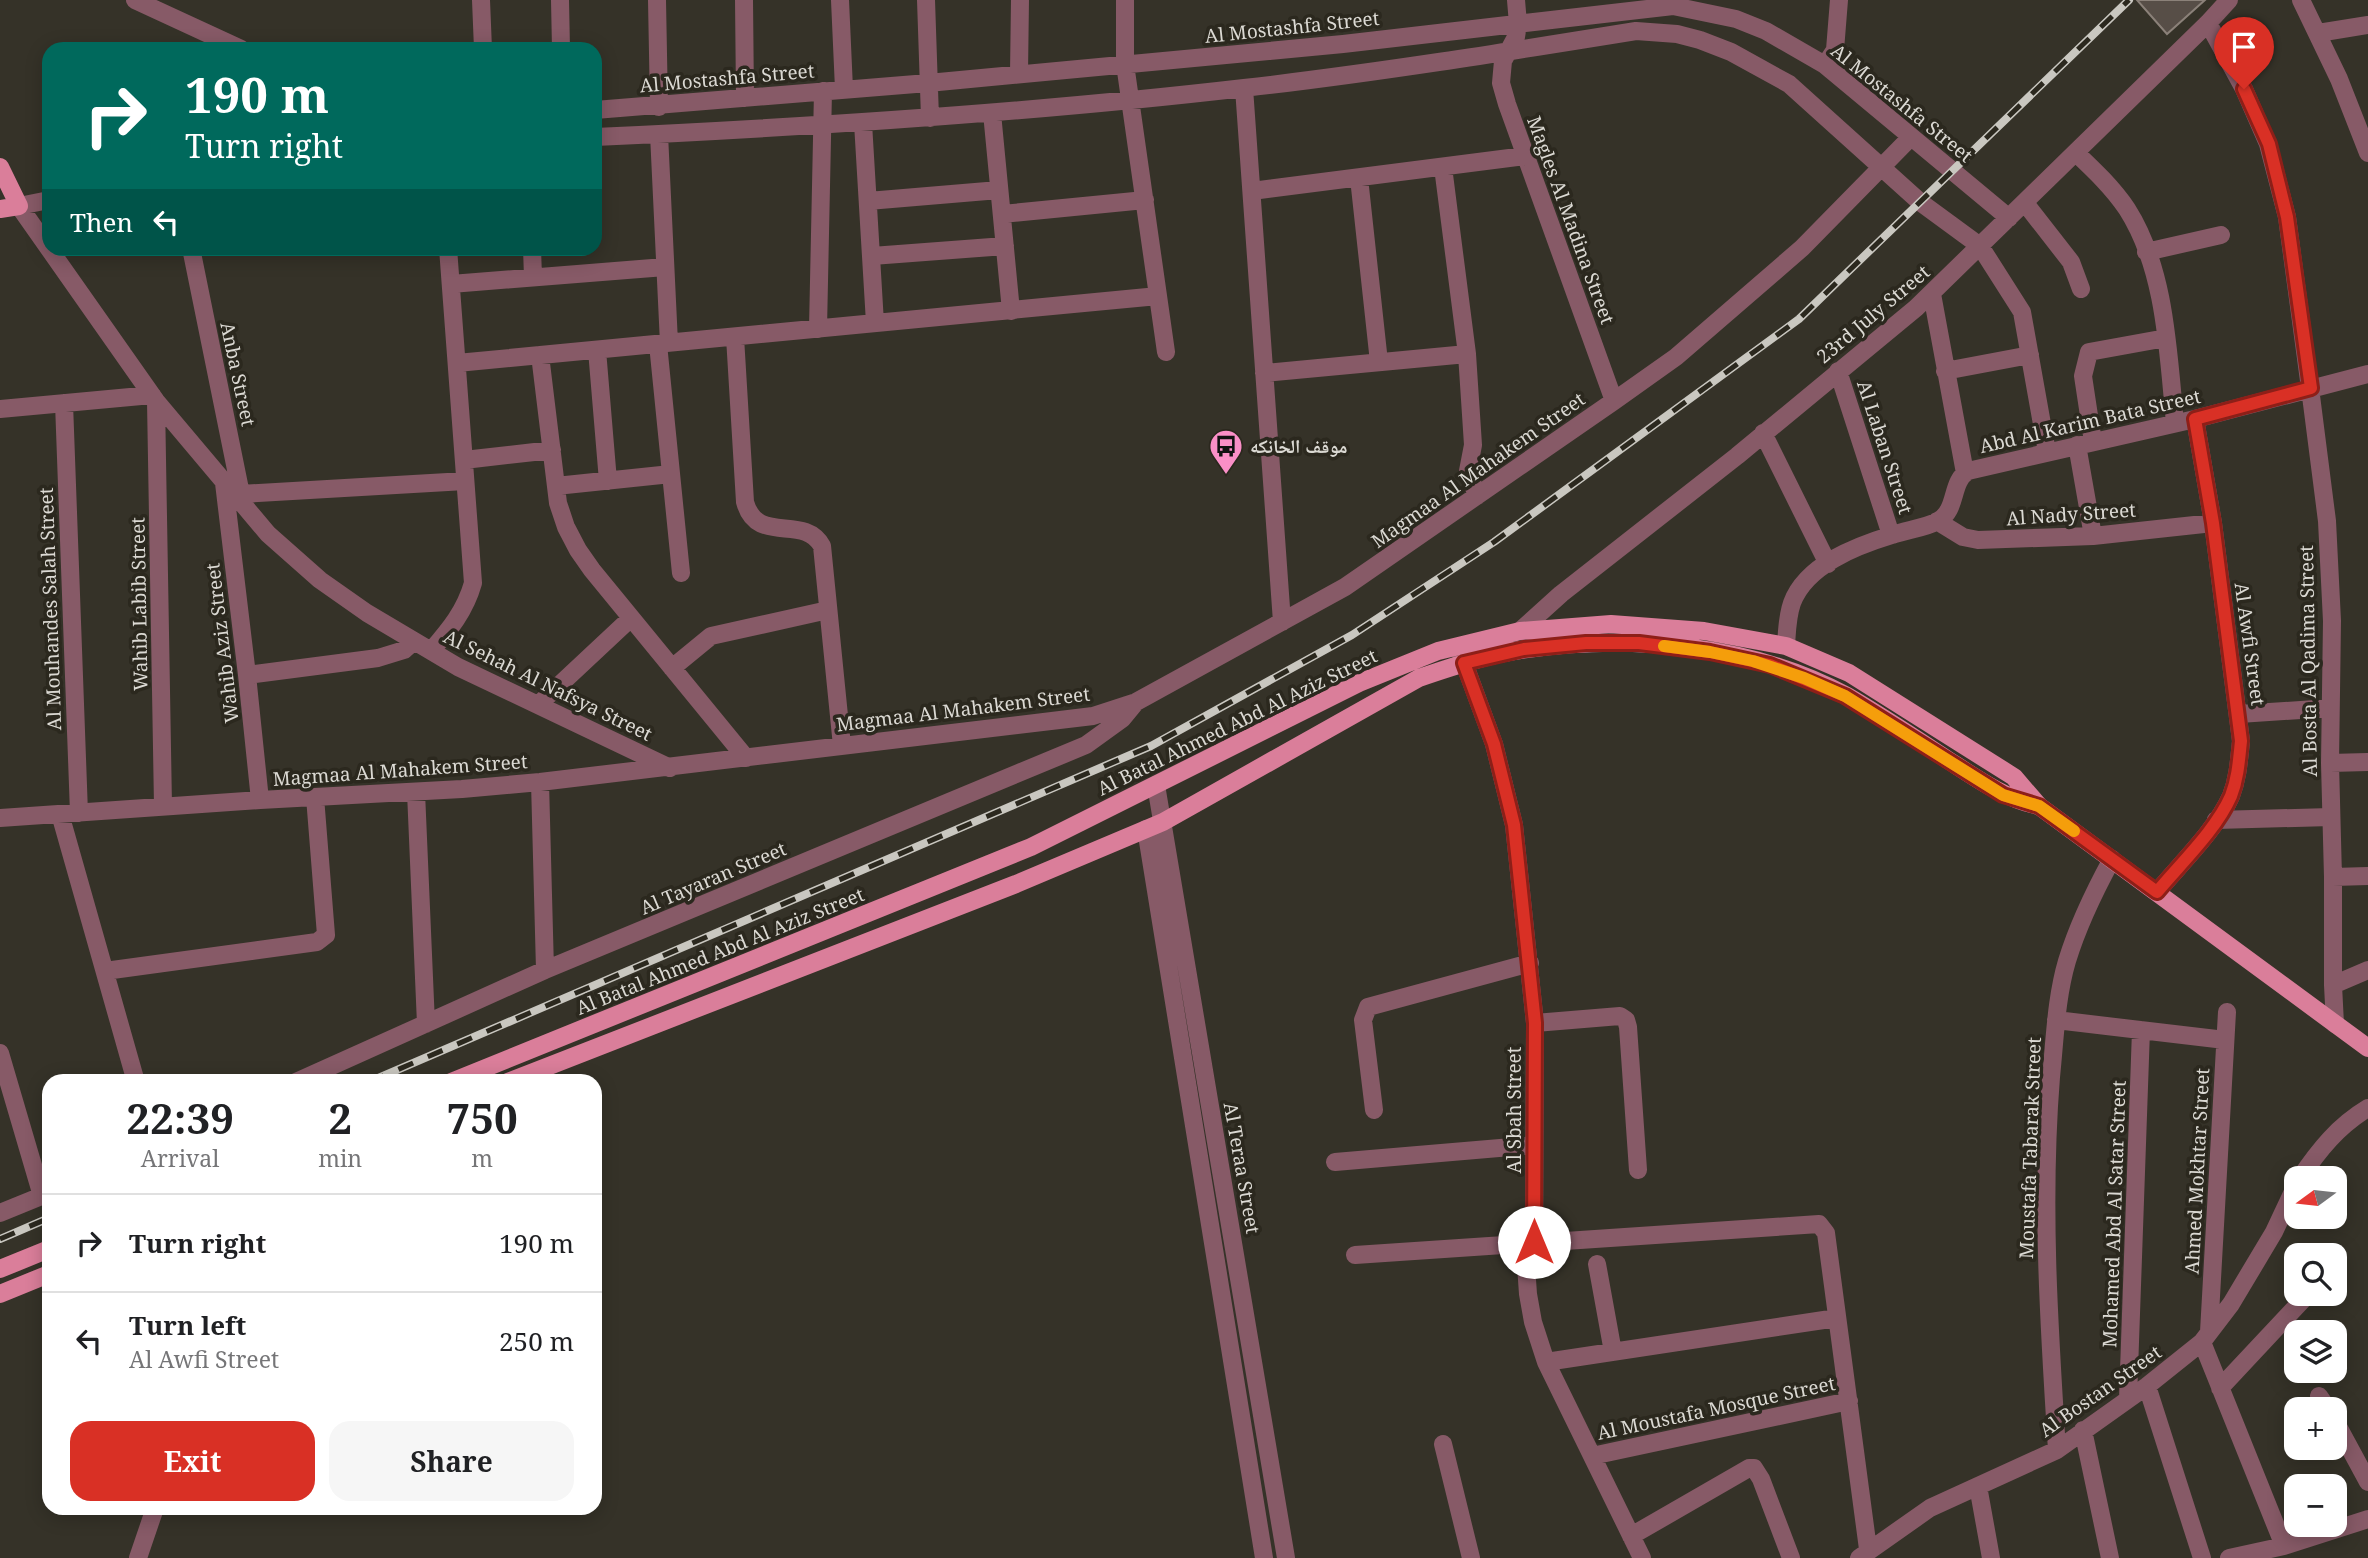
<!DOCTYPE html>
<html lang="en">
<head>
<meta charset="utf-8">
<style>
  body { margin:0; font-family:"Noto Serif","Noto Naskh Arabic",serif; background:#f6f6f6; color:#202124; height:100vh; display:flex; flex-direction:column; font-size:26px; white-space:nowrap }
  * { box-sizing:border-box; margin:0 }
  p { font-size:23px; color:#757577 }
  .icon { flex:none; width:38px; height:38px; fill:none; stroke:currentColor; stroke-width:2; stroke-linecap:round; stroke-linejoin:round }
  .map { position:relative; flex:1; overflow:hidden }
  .details { position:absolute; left:42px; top:1074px; width:560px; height:441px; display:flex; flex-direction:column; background:#fff; border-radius:21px; box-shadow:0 4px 18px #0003 }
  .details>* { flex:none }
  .top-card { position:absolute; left:42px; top:42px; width:560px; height:214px; border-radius:21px; box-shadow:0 4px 18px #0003; background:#00695c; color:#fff; overflow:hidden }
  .needle { width:46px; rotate:255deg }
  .fabs { position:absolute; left:2284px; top:1166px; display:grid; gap:14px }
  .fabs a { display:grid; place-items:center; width:63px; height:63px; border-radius:14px; background:#fff; box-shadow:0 4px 18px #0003; font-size:35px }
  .pin { position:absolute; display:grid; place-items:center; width:60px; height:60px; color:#fff; margin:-72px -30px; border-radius:50% 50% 50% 0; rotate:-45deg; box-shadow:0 0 7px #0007 }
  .pin .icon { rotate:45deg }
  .me { position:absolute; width:77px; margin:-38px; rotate:0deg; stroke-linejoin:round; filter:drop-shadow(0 0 5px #0008) }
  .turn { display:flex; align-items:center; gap:24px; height:147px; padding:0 28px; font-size:32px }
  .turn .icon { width:91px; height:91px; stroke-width:2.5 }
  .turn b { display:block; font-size:49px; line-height:60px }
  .then { display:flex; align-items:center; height:66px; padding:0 28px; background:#0003; gap:14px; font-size:26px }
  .eta { display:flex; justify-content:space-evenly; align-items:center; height:119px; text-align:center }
  .eta b { font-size:42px; font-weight:700; line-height:49px }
  .primary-button { display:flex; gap:14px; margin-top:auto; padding:14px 28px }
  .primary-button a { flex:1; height:80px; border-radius:21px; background:#d93025; color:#fff; font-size:28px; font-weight:700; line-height:80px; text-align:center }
  .primary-button a+a { background:#f6f6f6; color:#202124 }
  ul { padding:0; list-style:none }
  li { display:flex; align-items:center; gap:21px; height:98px; padding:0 28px; border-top:2px solid #e0e0e0 }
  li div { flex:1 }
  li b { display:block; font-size:26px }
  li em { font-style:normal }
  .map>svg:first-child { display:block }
</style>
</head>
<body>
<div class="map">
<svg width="2368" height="1558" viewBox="0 0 2368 1558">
  <rect width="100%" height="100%" fill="#353228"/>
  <!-- building -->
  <path fill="#574e47" stroke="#8b8179" stroke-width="2" d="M2137 0H2205L2167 34Z"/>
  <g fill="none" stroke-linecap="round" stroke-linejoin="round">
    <!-- minor -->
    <path stroke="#875a67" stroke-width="18" d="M135 0 241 49
      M481 0 483 49
      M560 0 561 49
      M657 0 659 107
      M744 0 745 98
      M840 0 844 89
      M926 0 930 118
      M1125 0V64L1166 352
      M1516 0 1518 24 1516 37 1503 61 1501 83 1507 104 1614 401
      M2301 0 2339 79 2368 153
      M2208 23 2244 89 2268 144 2287 217 2310 388 2327 521 2332 621 2330 763 2333 877V985L2335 1024
      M2318 33 2368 25
      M1825 65 1835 50 1839 0
      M1019 73 1020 0
      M1244 88 1282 622
      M595 110 928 83 1343 44 1673 6 1736 19 1766 31 1825 65 2009 218
      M992 113 1011 311
      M863 123 875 323
      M659 134 669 343
      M595 137C812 127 1028 113 1244 88 1375 73 1506 52 1636 31L1677 34 1700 40 1731 52 1789 84 1920 202 1980 246 2022 312 2047 452
      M2076 153C2094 170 2113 188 2127 209 2166 270 2168 353 2175 423
      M1443 167 1467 354 1473 445 1468 471 1477 496
      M1359 178 1379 362
      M1252 191 1525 156
      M49 200 19 206 156 401 268 534 320 580 367 613 458 667 670 768
      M868 201 999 190
      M2025 203 2071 262 2081 289
      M1002 214 1145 200
      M191 248 243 504
      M532 248 533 277
      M2146 252 2221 235
      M872 256 1005 246
      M451 284 665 267
      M1932 294 1965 473
      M818 329 823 91
      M735 337 745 502C757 546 804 513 822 546L842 746
      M658 344 681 573
      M597 350 608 481
      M540 355 558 503 566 527 578 550 592 570 746 758
      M457 363 1158 296
      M1838 371 1891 535
      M1945 371 2030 355
      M1264 373 1467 354
      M156 401 163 806
      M64 403 79 813
      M0 409 152 395
      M1763 433 1828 564
      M2093 442 2083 376 2089 352 2166 338
      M2077 445 2093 536
      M464 460 552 450
      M224 483 247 675 260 800
      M556 486 671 474
      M241 494 465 481
      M1937 521 1963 537 1978 540 2093 536 2213 523
      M1520 631 1561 594 1737 456 1916 308 2208 23 2229 0
      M1786 646C1787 632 1787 617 1792 603 1806 565 1856 546 1892 535 1906 530 1925 528 1938 521 1958 510 1950 482 1968 471L2195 419 2368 374
      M1459 649 1494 744 1514 825 1535 1023 1534 1242 1526 1265 1528 1294 1533 1322 1546 1362 1642 1558
      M431 651C450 629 465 611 473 583L448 248
      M672 668 711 636 828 610
      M247 675 378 658 404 650 414 641
      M538 705 631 618
      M2239 714 2330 708
      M2330 763 2368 762
      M540 782 545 970
      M1156 785 1286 1558
      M416 792 426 1024
      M60 814 136 1082
      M0 818 260 800 462 789 540 782 1093 716 1136 702 1345 587 1614 401 1676 357 1802 248 1911 137
      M2216 820 2331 817
      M1146 829 1264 1558
      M2333 877 2368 876
      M2157 892C2181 863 2216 830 2231 796 2238 778 2239 760 2241 741L2213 523 2195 419
      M105 971 317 942 326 935 315 797
      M2333 985 2368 970
      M2056 1020 2225 1040
      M1535 1023 1620 1016 1626 1020 1628 1027 1638 1170
      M0 1053 42 1196
      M296 1082 545 970 1086 745 1122 719 1136 702
      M1374 1110 1363 1020 1368 1007 1530 963
      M1335 1162 1534 1145
      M2300 1178C2319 1150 2338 1126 2368 1108
      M0 1213 49 1193
      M1355 1255 1819 1224 1826 1233 1868 1549
      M1597 1264 1613 1352
      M2209 1332 2227 1012
      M2202 1342 2284 1546
      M1546 1362 1837 1318
      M2147 1386 2202 1558
      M2220 1388 2309 1293
      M2319 1396 2328 1409
      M2128 1399 2141 1030
      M2334 1419 2368 1482
      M2083 1430 2110 1558
      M1443 1444 1471 1558
      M2057 1450C2049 1326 2041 1202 2051 1077 2055 1039 2056 998 2067 961 2078 925 2094 892 2112 859
      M1592 1456 1849 1401
      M1978 1486 1991 1558
      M1631 1536 1749 1468H1754L1761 1479 1791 1558
      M138 1558 155 1508
      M1859 1558 1930 1508 2057 1450 2147 1386 2202 1342 2231 1304 2274 1232 2296 1185
      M2229 1558 2284 1546 2368 1519"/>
    <!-- major -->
    <path stroke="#da7e9a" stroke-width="18" d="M0 167 19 206 0 209
      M451 1082 1031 847 1359 683 1438 651 1520 631 1611 624 1704 631 1786 646 1849 673 2014 777 2039 806 2368 1048
      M508 1082 1016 884 1163 822 1419 678C1454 666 1490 654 1527 649 1630 634 1754 645 1847 696 1880 715 1913 737 1945 758 1976 778 2003 798 2039 806
      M0 1269 49 1249
      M0 1294 49 1274"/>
    <defs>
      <path id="rail" d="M369 1082 1151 746 1352 635 1494 542 1799 319 2129 0
        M0 1239 49 1218"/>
    </defs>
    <!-- rail casing -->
    <use href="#rail" stroke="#c9c7c0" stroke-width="8"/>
    <!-- rail -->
    <use href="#rail" stroke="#2b281e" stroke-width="5" stroke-dasharray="16" stroke-linecap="butt"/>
  </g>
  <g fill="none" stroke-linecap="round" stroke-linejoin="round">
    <defs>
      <path id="route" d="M1534 1242 1535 1023 1514 825 1494 744 1464 663 1524 649 1586 643H1639L1710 652 1770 665 1845 696 2003 795 2039 806 2157 892C2181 863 2216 830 2231 796 2238 778 2239 760 2241 741L2213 523 2195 419 2311 388 2287 217 2269 144 2244 89"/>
    </defs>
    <!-- route casing -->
    <use href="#route" stroke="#8d1f18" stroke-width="18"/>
    <!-- route -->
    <use href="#route" stroke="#d93025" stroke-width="12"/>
    <!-- slow -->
    <path stroke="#f59e0b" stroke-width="12" d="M1664 646 1710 652 1753 661 1804 678 1845 696 2003 795 2039 806 2074 831"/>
  </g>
  <!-- icons -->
  <defs>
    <symbol id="bus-pin" viewBox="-11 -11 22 30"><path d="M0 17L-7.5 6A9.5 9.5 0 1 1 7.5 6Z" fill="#fa8fc7" stroke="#2b281e"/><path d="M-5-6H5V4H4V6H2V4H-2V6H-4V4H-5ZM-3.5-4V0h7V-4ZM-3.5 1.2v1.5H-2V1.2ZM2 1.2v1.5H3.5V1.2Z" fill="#111"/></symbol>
  </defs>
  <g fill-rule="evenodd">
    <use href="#bus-pin" x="1207" y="427" width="38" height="52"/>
  </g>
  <g text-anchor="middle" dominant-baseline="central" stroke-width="7" stroke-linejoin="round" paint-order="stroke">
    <!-- street labels -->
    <g font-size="19" fill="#dbd9d3" stroke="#2b281e">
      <text transform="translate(1292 27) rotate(-6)">Al Mostashfa Street</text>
      <text transform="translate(727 78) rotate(-5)">Al Mostashfa Street</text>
      <text transform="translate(1902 103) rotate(39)">Al Mostashfa Street</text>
      <text transform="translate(1571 220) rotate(70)">Magles Al Madina Street</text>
      <text transform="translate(1873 314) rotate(-40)">23rd July Street</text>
      <text transform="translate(238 374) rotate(78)">Anba Street</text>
      <text transform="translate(2090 421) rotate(-13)">Abd Al Karim Bata Street</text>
      <text transform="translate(1885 447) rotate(72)">Al Laban Street</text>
      <text transform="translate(1478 470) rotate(-35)">Magmaa Al Mahakem Street</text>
      <text transform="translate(2071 514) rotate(-4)">Al Nady Street</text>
      <text transform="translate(139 604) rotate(-91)">Wahib Labib Street</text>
      <text transform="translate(50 609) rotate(-92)">Al Mouhandes Salah Street</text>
      <text transform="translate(222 643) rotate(-97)">Wahib Aziz Street</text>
      <text transform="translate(2250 644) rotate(82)">Al Awfi Street</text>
      <text transform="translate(2308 661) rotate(-91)">Al Bosta Al Qadima Street</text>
      <text transform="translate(548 685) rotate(26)">Al Sehah Al Nafsya Street</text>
      <text transform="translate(963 709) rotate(-7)">Magmaa Al Mahakem Street</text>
      <text transform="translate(1237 722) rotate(-26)">Al Batal Ahmed Abd Al Aziz Street</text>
      <text transform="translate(400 770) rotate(-4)">Magmaa Al Mahakem Street</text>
      <text transform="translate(713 878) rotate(-23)">Al Tayaran Street</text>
      <text transform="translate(720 951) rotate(-22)">Al Batal Ahmed Abd Al Aziz Street</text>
      <text transform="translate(1514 1110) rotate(-90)">Al Sbah Street</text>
      <text transform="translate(2030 1148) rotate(-88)">Moustafa Tabarak Street</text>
      <text transform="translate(1242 1168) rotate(80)">Al Teraa Street</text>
      <text transform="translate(2197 1171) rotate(-87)">Ahmed Mokhtar Street</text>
      <text transform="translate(2114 1214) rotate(-88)">Mohamed Abd Al Satar Street</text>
      <text transform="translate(2100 1391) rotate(-35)">Al Bostan Street</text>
      <text transform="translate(1716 1408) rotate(-12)">Al Moustafa Mosque Street</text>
    </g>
    <!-- poi labels -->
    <g font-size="19" font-weight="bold" fill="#dbd9d3" stroke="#2b281e" text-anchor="start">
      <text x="1250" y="446">موقف الخانكه</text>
    </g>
  </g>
</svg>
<div class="fabs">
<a><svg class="needle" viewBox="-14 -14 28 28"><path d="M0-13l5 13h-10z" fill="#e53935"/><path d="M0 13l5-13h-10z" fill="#757577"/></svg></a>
<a><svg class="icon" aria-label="search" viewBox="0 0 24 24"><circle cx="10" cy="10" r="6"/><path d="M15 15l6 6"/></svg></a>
<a><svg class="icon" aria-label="layers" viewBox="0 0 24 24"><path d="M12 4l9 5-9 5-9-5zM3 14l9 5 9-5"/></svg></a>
<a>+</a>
<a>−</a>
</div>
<div class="pin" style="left:2244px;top:89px;background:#d93025"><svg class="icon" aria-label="arrive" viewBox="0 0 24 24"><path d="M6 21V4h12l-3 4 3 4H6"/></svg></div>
<svg class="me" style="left:1534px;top:1242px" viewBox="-20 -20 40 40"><circle r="19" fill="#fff"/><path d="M0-13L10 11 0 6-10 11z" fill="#d93025"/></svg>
<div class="top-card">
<div class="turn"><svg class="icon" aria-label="right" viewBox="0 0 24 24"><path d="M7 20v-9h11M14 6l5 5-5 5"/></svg><div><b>190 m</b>Turn right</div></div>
<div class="then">Then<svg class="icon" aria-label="left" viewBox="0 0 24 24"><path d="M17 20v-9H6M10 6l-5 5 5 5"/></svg></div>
</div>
<section class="details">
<div class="eta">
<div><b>22:39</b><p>Arrival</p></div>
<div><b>2</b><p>min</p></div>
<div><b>750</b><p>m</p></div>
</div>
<ul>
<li><svg class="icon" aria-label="right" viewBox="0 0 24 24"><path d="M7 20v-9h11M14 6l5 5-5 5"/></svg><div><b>Turn right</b></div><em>190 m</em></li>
<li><svg class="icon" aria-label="left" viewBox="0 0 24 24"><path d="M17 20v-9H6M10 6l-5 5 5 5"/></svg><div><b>Turn left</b><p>Al Awfi Street</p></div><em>250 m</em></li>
</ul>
<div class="primary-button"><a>Exit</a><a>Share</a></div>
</section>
</div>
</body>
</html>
